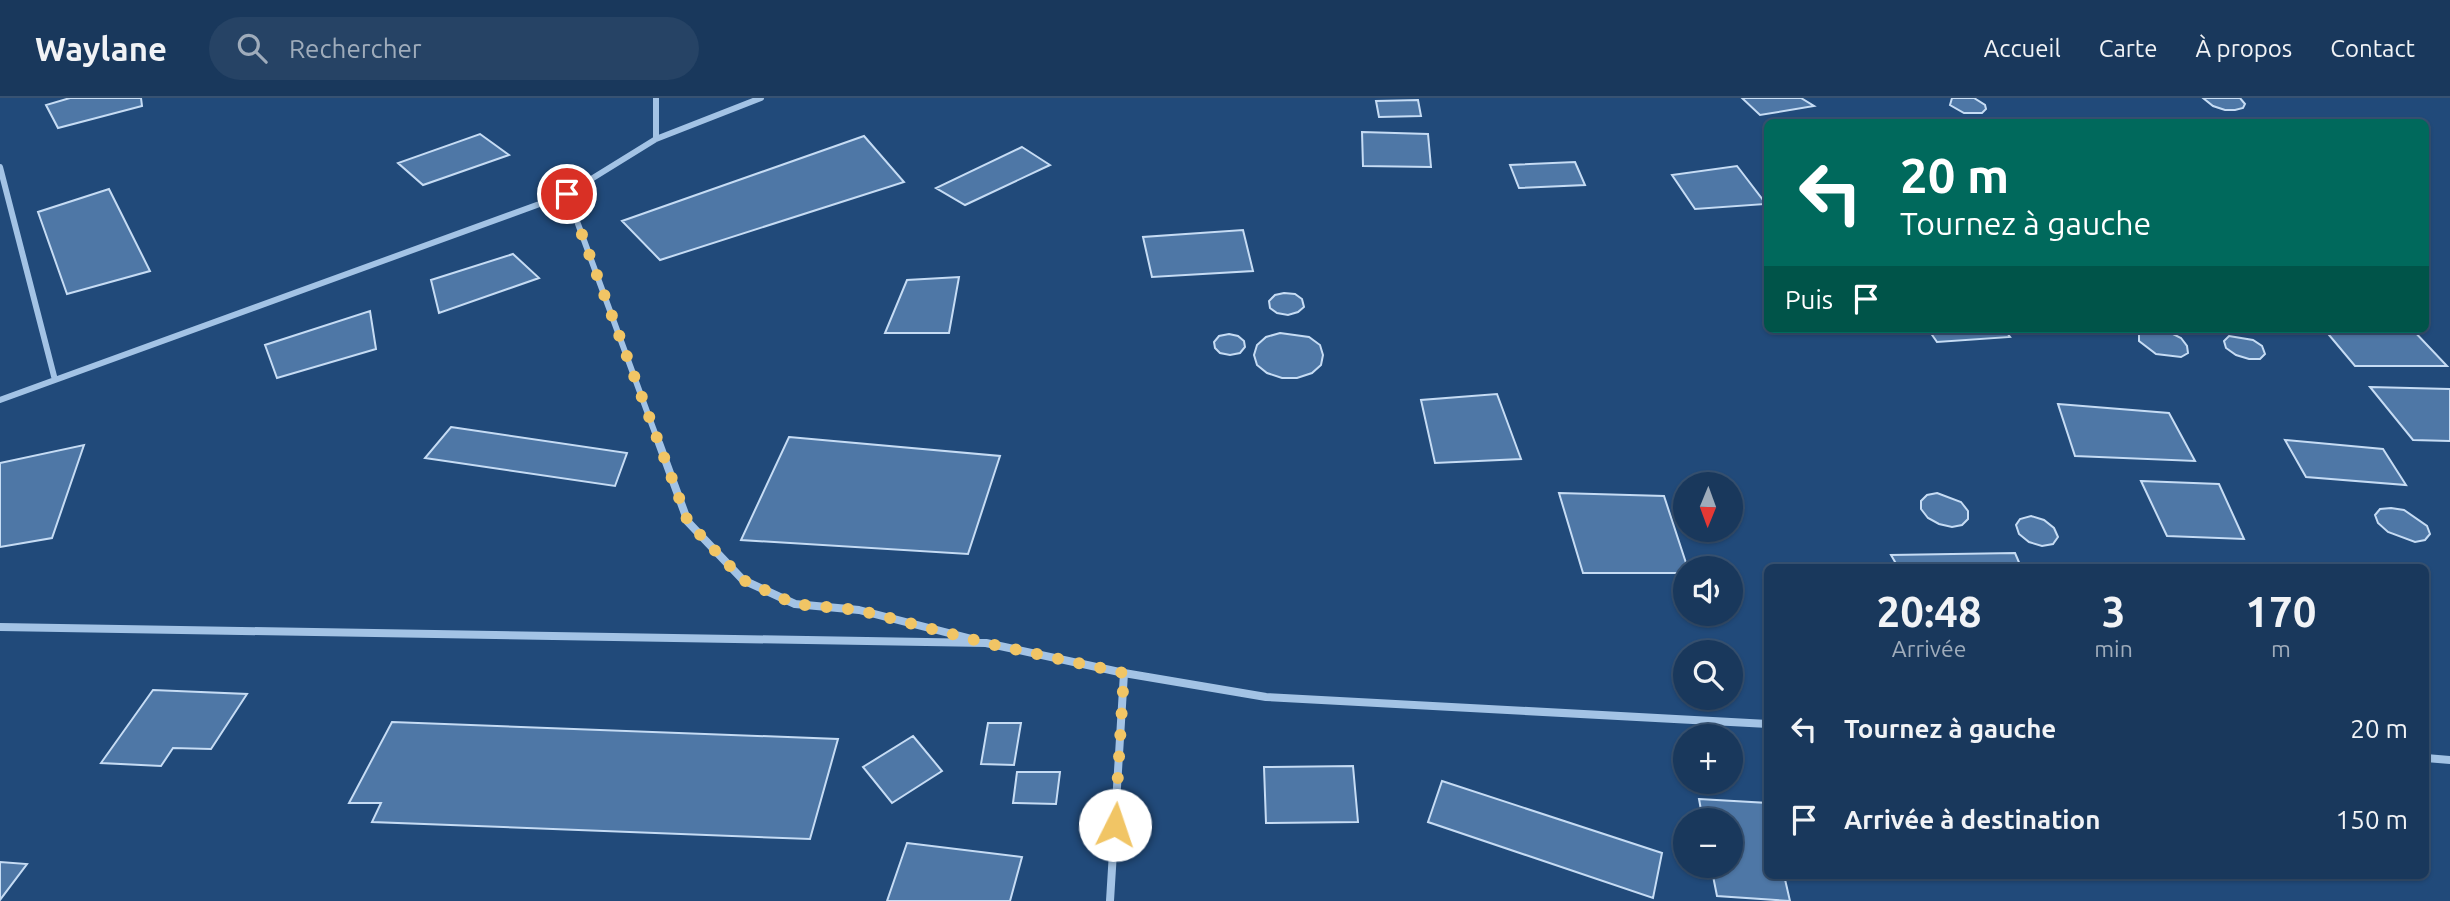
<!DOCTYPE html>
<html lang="fr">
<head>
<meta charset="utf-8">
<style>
  body { margin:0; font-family:Ubuntu,sans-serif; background:#264365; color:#f1f3f6; height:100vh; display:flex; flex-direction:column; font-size:26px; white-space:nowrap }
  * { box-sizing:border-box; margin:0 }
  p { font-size:23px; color:#9facbb }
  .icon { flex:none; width:38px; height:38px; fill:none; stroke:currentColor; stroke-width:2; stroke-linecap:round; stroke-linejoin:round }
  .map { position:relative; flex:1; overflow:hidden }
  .drawer { position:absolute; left:1764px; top:466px; width:665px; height:315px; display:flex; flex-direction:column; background:#19385c; border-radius:10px; box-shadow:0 2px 5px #0004,0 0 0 2px #375272 }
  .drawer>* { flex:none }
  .hud { position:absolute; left:1764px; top:21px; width:665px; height:214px; border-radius:10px; box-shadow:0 2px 5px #0004,0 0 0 2px #375272; background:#00695c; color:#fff; overflow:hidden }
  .needle { width:46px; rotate:181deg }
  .buttons { position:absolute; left:1673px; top:374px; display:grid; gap:14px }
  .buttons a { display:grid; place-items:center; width:70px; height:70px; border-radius:50%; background:#19385c; box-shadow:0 2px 5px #0004,0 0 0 2px #375272; font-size:35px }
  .pin { position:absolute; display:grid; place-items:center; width:60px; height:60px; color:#fff; margin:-30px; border:4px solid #fff; border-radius:50%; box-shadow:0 2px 7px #0007 }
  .me { position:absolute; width:77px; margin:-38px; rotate:4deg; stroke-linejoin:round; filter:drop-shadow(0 0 5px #0008) }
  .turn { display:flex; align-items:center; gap:24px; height:147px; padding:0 21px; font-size:32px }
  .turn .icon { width:91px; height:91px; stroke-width:2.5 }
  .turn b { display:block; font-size:49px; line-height:60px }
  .then { display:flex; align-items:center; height:66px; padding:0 21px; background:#0003; gap:14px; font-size:26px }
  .eta { display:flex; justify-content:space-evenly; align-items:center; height:119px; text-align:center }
  .eta b { font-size:42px; font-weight:700; line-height:49px }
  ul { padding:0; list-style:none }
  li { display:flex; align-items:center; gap:21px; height:91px; padding:0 21px }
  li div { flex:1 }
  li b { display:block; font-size:26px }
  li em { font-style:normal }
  header { display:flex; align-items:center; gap:42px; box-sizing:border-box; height:98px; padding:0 35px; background:#19385c; border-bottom:2px solid #375272 }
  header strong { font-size:33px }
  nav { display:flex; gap:38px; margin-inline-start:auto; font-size:24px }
  .search { width:490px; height:63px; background:#264365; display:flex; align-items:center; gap:18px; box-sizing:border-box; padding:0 24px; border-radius:38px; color:#9facbb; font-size:26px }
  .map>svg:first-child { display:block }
</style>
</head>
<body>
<header>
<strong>Waylane</strong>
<div class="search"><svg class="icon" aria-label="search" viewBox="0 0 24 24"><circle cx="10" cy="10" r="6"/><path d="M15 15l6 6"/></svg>Rechercher</div>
<nav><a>Accueil</a><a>Carte</a><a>À propos</a><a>Contact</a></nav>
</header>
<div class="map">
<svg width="2450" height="803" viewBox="0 0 2450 803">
  <rect width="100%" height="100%" fill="#214a7a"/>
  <!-- building -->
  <path fill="#4e77a6" stroke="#c6dcf4" stroke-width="2" d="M70 0H141L142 8 58 30 46 7Z
    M1742 0H1801L1814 8 1760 17Z
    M1952 0H1974L1985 7 1986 11 1982 15H1964L1950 7Z
    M2203 0H2240L2245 6 2243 10 2235 12H2225L2213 8Z
    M1418 2 1421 18 1379 19 1376 3Z
    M1362 34 1428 36 1431 69 1363 68Z
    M480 36 509 57 423 87 398 65Z
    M864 38 904 84 660 162 622 123Z
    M1022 49 1050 67 965 107 936 90Z
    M1575 64 1585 87 1519 90 1510 67Z
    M1737 68 1766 106 1695 111 1672 77Z
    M109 91 150 173 67 196 38 114Z
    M1243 132 1253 173 1152 179 1143 139Z
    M513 156 539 180 439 215 431 182Z
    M959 179 949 235H885L907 182Z
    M1284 195 1295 196 1302 201 1304 209 1298 214 1288 217 1277 215 1270 210 1269 203 1275 197Z
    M370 213 376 251 277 280 265 247Z
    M1928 231H2004L2010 239 1937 244Z
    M2146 231 2169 234 2181 240 2187 248 2188 255 2181 259 2156 256 2139 243V236Z
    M2324 231H2412L2447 268H2355Z
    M1280 235 1309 239 1320 247 1323 257 1321 267 1312 275 1297 280H1282L1267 275 1257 267 1254 257 1257 247 1266 239Z
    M1229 236 1238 238 1244 243 1245 249 1240 255 1230 257 1220 255 1215 250 1214 244 1219 238Z
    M2229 238 2253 242 2262 248 2265 256 2260 261H2249L2236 257 2226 250 2224 243Z
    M2370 289 2450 291V343L2413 342Z
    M1497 296 1521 361 1435 365 1421 302Z
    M2058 306 2169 315 2195 363 2075 358Z
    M451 329 627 355 615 388 425 360Z
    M789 339 1000 358 968 456 741 442Z
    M2285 342 2383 351 2406 387 2306 379Z
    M84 347 52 440 0 449V365Z
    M2141 383 2219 386 2244 441 2167 438Z
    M1559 395 1664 398 1688 471H1685V475H1583Z
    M1937 395 1961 404 1968 413V421L1962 427 1952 429 1939 426 1928 420 1921 411V403L1927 397Z
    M2391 410 2404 412 2427 428 2430 436 2425 442 2415 444 2388 434 2378 425 2375 417 2380 411Z
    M2031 418 2044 422 2054 430 2058 439 2053 446 2042 448 2029 444 2019 436 2016 427 2020 421Z
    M2015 455 2021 469H1898L1891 457Z
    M153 592 247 596 211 651 173 650 161 668 101 665Z
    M392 624 838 641 810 741 372 724 381 705H349Z
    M988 625H1021L1014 667 981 666Z
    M913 638 942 673 892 705 863 669Z
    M1353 668 1358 724 1266 725 1264 669Z
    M1017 674H1060L1056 706 1013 705Z
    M1442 683 1662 755 1653 800 1428 724Z
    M1699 701 1768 705V777H1784L1790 803 1717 798 1711 768H1731V723H1703Z
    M907 745 1022 759 1010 803H887Z
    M0 764 27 766 0 802Z"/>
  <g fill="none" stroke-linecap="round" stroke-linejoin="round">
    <!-- street-far1 -->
    <path stroke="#a3c3e5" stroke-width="6" d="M656 0V41
      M0 69 55 282
      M567 96 659 346
      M0 302 567 96 656 41 761 0"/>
    <!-- street -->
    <path stroke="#a3c3e5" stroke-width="8" d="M659 345 688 424 743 482 795 506 859 512 972 541
      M0 529 986 545 1124 575 1266 599 1768 626
      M2426 660 2450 662
      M1110 803 1124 575"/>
  </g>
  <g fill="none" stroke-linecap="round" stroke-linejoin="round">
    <!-- route -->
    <path stroke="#f1c565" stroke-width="12" stroke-dasharray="0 21.6" d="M567 96 688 424 743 482 795 506 859 512 986 545 1124 575 1115 727"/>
  </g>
</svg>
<div class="buttons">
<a><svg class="needle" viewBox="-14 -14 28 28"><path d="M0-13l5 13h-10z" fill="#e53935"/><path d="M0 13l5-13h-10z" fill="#9facbb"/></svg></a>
<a><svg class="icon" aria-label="sound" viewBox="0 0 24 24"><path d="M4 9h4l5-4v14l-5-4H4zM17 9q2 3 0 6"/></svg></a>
<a><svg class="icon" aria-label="search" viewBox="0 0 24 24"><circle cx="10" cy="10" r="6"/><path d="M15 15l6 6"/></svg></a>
<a>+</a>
<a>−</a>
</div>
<div class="pin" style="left:567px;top:96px;background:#d93025"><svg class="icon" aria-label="arrive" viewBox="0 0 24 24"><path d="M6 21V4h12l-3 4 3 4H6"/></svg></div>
<svg class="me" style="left:1115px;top:727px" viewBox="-20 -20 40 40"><circle r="19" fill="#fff"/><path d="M0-13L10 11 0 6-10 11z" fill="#f1c565"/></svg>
<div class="hud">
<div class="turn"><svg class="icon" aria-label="left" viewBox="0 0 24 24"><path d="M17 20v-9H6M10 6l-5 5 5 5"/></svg><div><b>20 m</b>Tournez à gauche</div></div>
<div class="then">Puis<svg class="icon" aria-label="arrive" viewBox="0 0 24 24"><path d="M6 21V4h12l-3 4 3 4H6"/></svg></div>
</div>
<section class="drawer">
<div class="eta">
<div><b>20:48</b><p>Arrivée</p></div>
<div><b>3</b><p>min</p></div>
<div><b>170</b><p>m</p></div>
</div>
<ul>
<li><svg class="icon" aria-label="left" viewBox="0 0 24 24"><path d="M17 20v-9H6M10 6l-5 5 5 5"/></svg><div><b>Tournez à gauche</b></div><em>20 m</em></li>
<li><svg class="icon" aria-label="arrive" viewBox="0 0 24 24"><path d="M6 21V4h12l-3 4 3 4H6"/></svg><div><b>Arrivée à destination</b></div><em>150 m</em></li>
</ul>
</section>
</div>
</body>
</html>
